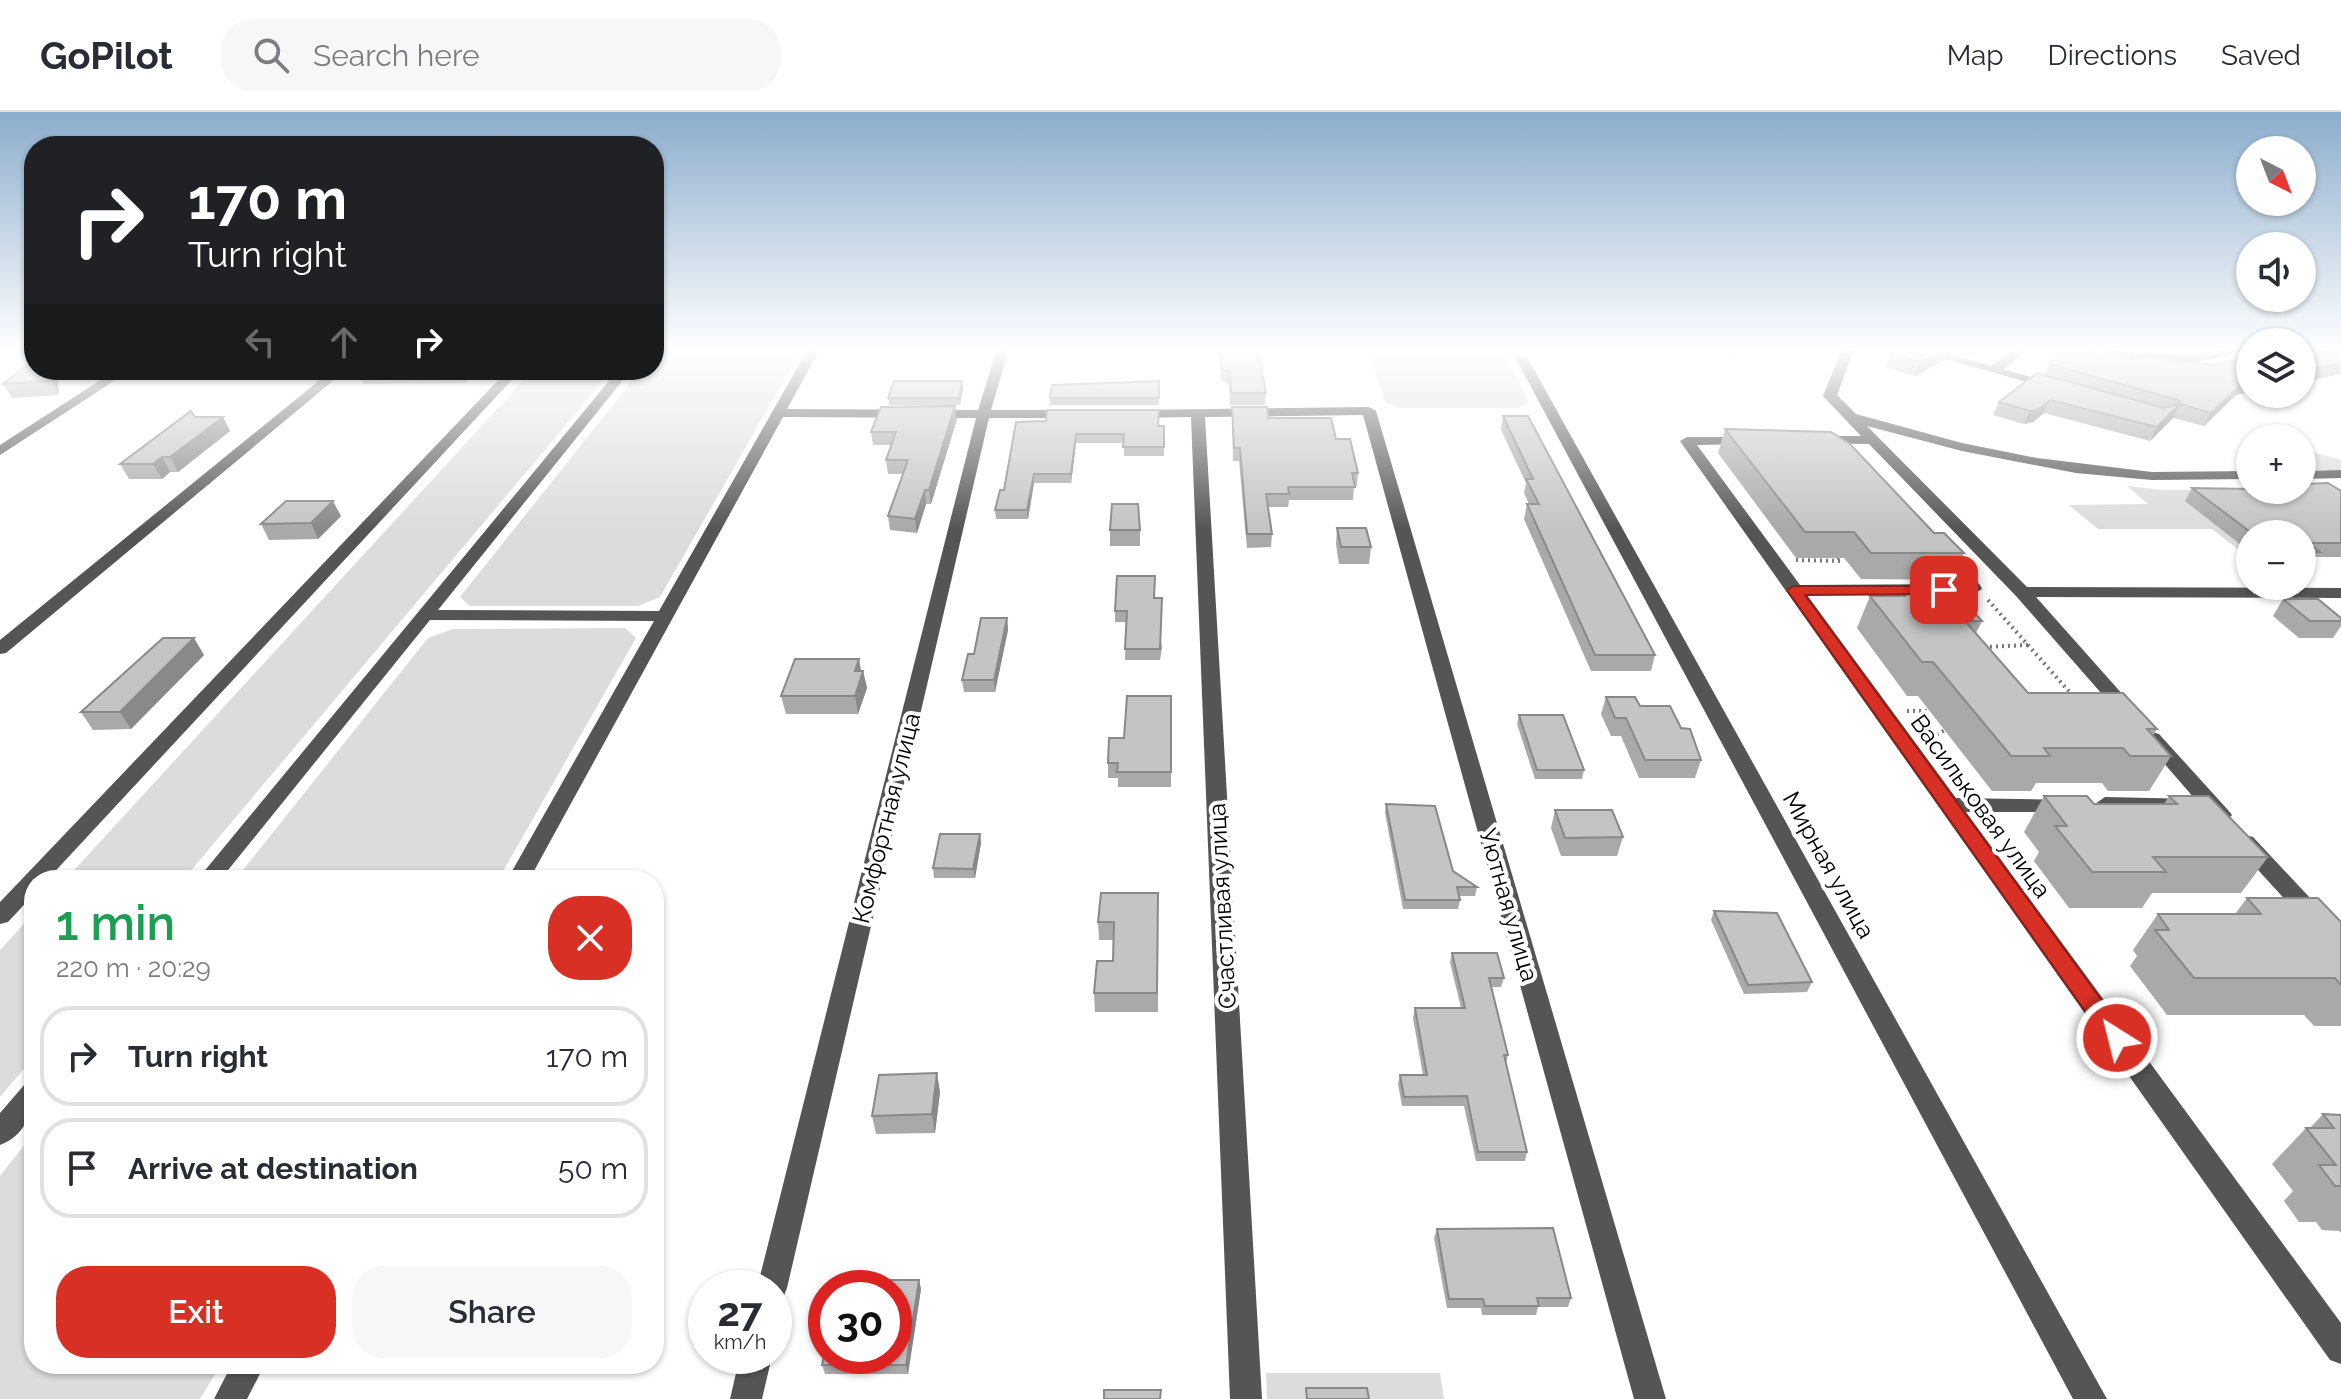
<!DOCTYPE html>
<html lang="en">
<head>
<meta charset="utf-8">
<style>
  body { margin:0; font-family:Raleway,sans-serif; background:#f7f7f7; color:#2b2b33; height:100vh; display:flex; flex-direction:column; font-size:30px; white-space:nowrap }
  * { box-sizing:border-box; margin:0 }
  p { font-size:26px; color:#7c7c81 }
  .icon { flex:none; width:44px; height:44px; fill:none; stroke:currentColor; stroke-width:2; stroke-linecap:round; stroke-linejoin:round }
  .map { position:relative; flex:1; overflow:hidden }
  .sheet { position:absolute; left:24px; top:758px; width:640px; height:504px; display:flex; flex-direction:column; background:#fff; border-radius:32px; box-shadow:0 2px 6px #0004 }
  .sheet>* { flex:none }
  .top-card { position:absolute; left:24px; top:24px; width:640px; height:244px; border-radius:32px; box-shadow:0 2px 6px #0004; background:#202124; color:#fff; overflow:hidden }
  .needle { width:52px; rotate:138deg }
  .controls { position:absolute; left:2236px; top:24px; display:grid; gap:16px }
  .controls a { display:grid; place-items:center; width:80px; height:80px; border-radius:50%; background:#fff; box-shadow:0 2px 6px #0004; font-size:40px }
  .speed { position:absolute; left:688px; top:1158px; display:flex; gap:16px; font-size:40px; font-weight:700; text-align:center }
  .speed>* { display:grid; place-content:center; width:104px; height:104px; border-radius:50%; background:#fff; box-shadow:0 2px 6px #0004; line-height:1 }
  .speed small { font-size:20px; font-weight:400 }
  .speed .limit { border:12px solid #d22; background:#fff; color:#111 }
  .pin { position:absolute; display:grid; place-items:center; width:68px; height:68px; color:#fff; margin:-34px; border-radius:16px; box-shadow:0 4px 12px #0006 }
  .me { position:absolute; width:88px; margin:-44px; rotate:324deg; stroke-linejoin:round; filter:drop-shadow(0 0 6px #0008) }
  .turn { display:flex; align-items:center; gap:28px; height:168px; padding:0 32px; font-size:36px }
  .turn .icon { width:104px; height:104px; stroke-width:2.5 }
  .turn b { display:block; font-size:56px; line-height:68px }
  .lanes { display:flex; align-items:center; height:76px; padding:0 32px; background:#0003; justify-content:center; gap:40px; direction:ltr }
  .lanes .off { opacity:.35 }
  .round { display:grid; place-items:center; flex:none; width:84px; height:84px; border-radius:32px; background:#f7f7f7 }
  .head { display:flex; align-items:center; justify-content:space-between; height:136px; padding:0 32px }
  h1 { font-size:48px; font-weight:600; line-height:60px; color:#1e9e55 }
  .primary-button { display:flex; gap:16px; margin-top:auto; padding:16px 32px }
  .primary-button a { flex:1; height:92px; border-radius:32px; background:#d93025; color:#fff; font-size:32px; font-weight:600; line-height:92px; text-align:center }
  .primary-button a+a { background:#f7f7f7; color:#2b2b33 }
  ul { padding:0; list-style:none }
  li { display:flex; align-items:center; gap:24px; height:100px; margin:0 16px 12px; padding:0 16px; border:4px solid #e1e1e2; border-radius:32px }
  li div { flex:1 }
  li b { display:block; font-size:30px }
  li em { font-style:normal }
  header { display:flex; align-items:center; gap:48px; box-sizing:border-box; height:112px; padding:0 40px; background:#fff; border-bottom:2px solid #e1e1e2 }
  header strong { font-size:38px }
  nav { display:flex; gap:44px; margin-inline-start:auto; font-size:28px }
  .search { width:560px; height:72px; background:#f7f7f7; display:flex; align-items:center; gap:20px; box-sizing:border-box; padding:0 28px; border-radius:32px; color:#7c7c81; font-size:30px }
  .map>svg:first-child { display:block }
</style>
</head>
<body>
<header>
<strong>GoPilot</strong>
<div class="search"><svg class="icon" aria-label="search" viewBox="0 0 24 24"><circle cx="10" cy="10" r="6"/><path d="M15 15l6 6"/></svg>Search here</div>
<nav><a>Map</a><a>Directions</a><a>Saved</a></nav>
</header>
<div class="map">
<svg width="2341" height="1287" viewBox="0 0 2341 1287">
  <rect width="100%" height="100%" fill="#fff"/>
  <!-- green -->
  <path fill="#dcdcdc" d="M658 237H802L660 485 638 494H470L460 485 641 258H654V242Z
    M1368 237 1502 238 1529 290 1519 296H1399L1385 290Z
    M533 258H612L183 768H65Z
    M2302 337 2341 348V358H2302Z
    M2127 374 2163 378H2238L2250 422V447L2212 417H2098L2069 393 2148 392Z
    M625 516 636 526 498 768H235L428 526 453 517Z
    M34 801V945L0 985V838Z
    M34 1021V1252H221L200 1287H0V1064Z
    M1266 1261H1440L1444 1287H1267Z"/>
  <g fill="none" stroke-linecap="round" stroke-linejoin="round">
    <!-- path -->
    <path stroke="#777" stroke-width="4" stroke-dasharray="2 4" stroke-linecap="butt" d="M1796 448 1841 449 1835 441
      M1988 488 2074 585
      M1984 535 2028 533
      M1907 599H1933
      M1926 628 1949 616"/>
    <!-- minor -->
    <path fill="#555" fill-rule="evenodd" d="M808 237H820L787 297 978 298 997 237H1009L991 298H1072L1079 302 1072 306H989L787 1176 783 1186 774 1190V1176H757L976 306 783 305 529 768H507L654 509 430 508 220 768H197L618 258H631L438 498 659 499Z
      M1842 237H1854L1837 283 1856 302 1962 331 2037 346 2152 360 2250 359V367L2152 368 2076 361 1962 339 1867 314 2027 475 2341 476V486L2036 485 2140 602 2137 606H2123L2016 484 1869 332 1813 331V325L1818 324H1861L1823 284Z
      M1910 237H1929L1991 254 2017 237H2031L2003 257 2061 274 2055 278Z
      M2080 237 2183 243 2241 237C2217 256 2105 254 2080 237Z
      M2321 237H2341V243L2323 240Z
      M1517 242 1527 245 2107 1287H2073L1515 245Z
      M116 258H131L0 343V333Z
      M332 258H346L6 541 0 542V528Z
      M508 258H521L47 768H34V782L8 810 0 812V790Z
      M1369 295 1376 299 1666 1287H1634L1363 303 1205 305 1262 1287H1230L1191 305 1132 306 1125 302 1132 298Z
      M1687 325H1755V331L1750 332 1697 333 1800 473 1960 472 1931 439 1939 434 1945 436 1980 473 1982 477 1974 482 1807 483 1956 686 2072 688 2075 693 2065 700H1966L2341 1211V1252L2330 1248 1682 332 1680 329Z
      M2341 358V366L2302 367V359Z
      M2152 620 2159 622 2228 698 2232 703 2228 708H2214L2199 692 2189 699 2098 697 2095 692 2105 685 2195 687 2142 626Z
      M2245 723 2253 725 2341 819V843L2333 840 2237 735 2234 730 2237 725Z
      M34 969C34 995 29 1022 0 1033V1001L25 972Z
      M740 1244H772L762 1287H730Z
      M232 1252H265L247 1287H214Z"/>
  </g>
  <!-- wall -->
  <path fill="#a9a9a9" d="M1220 237H1258L1266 281 1265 293H1230L1229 272 1221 268Z
    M1711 237H1738L1736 243 1710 239Z
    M1897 237H1981L1970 245 1946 240 1943 249 1915 264 1886 255 1891 241Z
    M2130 237H2178L2174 239Z
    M2094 238 2134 247 2215 253 2236 283 2204 314 2173 306 2150 329 2044 301 2033 310 2024 312 1993 303 1999 290 2044 263 2049 252 2091 243Z
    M34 258H57L59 283 12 286 3 272Z
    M478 258 465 271 363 272 358 260Z
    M962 269 963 276 960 293H889L888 286Z
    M1159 269V293H1050V286Z
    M1232 295 1336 327 1358 361 1357 374H1354L1353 388H1289L1288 395H1268L1272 422 1271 435 1247 436 1239 349H1233Z
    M1503 304 1655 543 1651 559H1591L1524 407 1527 392H1529L1524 381 1526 371 1501 318Z
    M195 305H223L230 319 178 360H170L162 367H129L120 352Z
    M957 307 931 392H926L917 421 890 418 888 404 903 362H888L886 348 892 333H873L871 320Z
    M1016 310 1164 314V344H1124V331H1076L1071 371H1034L1028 407H996L995 398 1004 378Z
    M1725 317 1934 421 1964 441 1952 468 1861 467 1844 446H1796L1718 341Z
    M2303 372 2341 379V445H2316L2311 454H2302V422H2250V440L2185 389 2192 376 2302 378Z
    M341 404 318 427 269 428 261 412Z
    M1337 416 1371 435 1369 452H1339L1336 432Z
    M1110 418H1140V434H1110Z
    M1901 478 1982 509 1976 521 2028 581 2157 617 2153 624 2171 644 2149 679H2108L2102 671H2036L2031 679H1992L1918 584H1907L1857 516 1870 484H1899Z
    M1155 486 1162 536 1160 548H1125L1126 510H1115V499Z
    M2283 487 2341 506V514L2333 526H2299L2273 504Z
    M1007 506 1008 518 995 580H964L962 568 974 542Z
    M204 543 131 617 93 618 81 600Z
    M861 559H863L867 576 858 602H786L781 584Z
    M1171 584V675H1118V666H1108V651L1124 626Z
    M1606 585 1640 594 1681 616 1701 648 1695 666H1639L1621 624H1611L1601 602Z
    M1519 603 1584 658 1582 667H1535L1517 612Z
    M2044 684 2094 692H2164L2169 684 2268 745 2241 781H2152L2142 796H2069L2034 749 2039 740 2024 720Z
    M1386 692 1453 759 1477 775 1475 784H1459L1460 788 1458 797H1403L1385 701Z
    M1555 698 1623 725 1617 744H1561L1551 716Z
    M980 722 981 731 975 766H934L933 756Z
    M1158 781V900H1095L1094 881 1113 849 1114 828H1099L1098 810Z
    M2247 786 2341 810V914H2314L2304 903H2167L2130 854 2137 844 2133 838 2158 802H2235Z
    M1714 799 1812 870 1807 880 1744 882 1711 808Z
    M1452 841 1504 866 1501 875H1491L1508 943 1506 952 1527 1040 1525 1049H1476L1464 994H1402L1398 972 1400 963H1423L1413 906 1415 896H1461L1450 850Z
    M940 980 935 1021 876 1022 872 1004Z
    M2323 1002 2341 1003V1121L2339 1119 2322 1118 2316 1110H2299L2284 1089 2293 1079 2272 1052 2306 1016H2310Z
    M1437 1117 1571 1186 1568 1195H1538L1536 1203H1482L1481 1196H1447L1434 1126Z
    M919 1168 921 1177 908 1262H825L822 1253Z"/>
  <!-- shaded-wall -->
  <path fill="#898989" d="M1946 237H1947L1943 249 1915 264 1920 250Z
    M1974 237H1981L1970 245Z
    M2341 251V262L2302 270V258Z
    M50 258H57L59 283 51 269Z
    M461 258H478L465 271Z
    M2250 268V280L2236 283 2204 314 2211 301 2244 270Z
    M962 269 963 276 960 293 959 286Z
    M2050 288 2044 301 2033 310 2024 312 2030 299Z
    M2180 292 2173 306 2150 329 2157 315Z
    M955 294 957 307 931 392 929 378Z
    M223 305 230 319 178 360 170 345Z
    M1076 322V331L1071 371V362Z
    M162 345 170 360 162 367 153 352Z
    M1034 362V371L1028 407 1027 398Z
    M925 378 926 392 917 421 915 407Z
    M333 389 341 404 318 427 311 411Z
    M1007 506 1008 518 995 580 994 568Z
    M194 526 204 543 131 617 120 600Z
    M859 547 862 564 863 559 867 576 858 602 855 584V559Z
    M980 722 981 731 975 766 973 757Z
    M937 961 940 980 935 1021 932 1002Z
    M919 1168 921 1177 908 1262 906 1253Z"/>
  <!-- building -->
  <path fill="#c4c4c4" stroke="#898989" stroke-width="2" d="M1220 237H1258L1266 281H1231L1230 260 1221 256Z
    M1897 237H1946L1920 250 1891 241Z
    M2302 237 2341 246V251L2302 258Z
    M2094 238 2135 248V245L2215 253 2250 245V268L2244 270 2211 301 2180 292 2157 315 2050 288 2039 297 2030 299 1999 290 2037 261 2164 296 2180 292 2178 288 2049 252 2065 240 2098 244Z
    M34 248V258H50L51 269 3 272Z
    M360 258H461L358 260Z
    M894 269H962L959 286H888Z
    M1159 269V286H1050L1052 273Z
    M955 294 929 378H925L915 407 888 404 908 348H886L896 320H871L881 295Z
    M1232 295H1267L1268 306H1331L1336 327H1350L1358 361H1352L1355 375H1288L1289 382H1266L1272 422H1247L1240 336H1234Z
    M1047 298H1159L1158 314H1164V335H1123L1124 322H1076L1071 362H1034L1027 398H995L1000 378H1004L1016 310 1046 309Z
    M191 299 195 305H223L170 345H162L153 352H120Z
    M1503 304H1528L1655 543H1595L1527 392H1539L1526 367H1533Z
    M1725 317 1831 320 1850 332 1934 421H1944L1964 441H1871L1854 420H1805Z
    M2328 371 2341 379V431H2308L2320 440H2302V422H2253L2192 376 2250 377V378H2302L2303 377V372Z
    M286 389H333L311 411 261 412Z
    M1112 392H1138L1140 418H1110Z
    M1337 416H1366L1371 435H1341Z
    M1117 464H1155L1154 486H1162L1160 537H1125L1127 499H1115Z
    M1901 478H1954L1982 509H1965L2028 581H2123L2157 617H2147L2171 644H2130L2123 636H2044L2050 644H2011L1933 550H1922L1870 484H1905Z
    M2283 487H2318L2341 506V509H2310Z
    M981 506H1007L994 568H962L968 542H974Z
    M163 526H194L120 600H81Z
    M795 547H859L855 559H863L855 584H781Z
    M1127 584H1171V660H1117L1118 651H1108L1109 626H1124Z
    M1606 585H1635L1640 594H1670L1681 616 1690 617 1701 648H1645L1626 606H1615Z
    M1519 603H1563L1584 658H1537Z
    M2044 684H2087L2094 692H2177L2169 684H2209L2268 745H2153L2166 760H2092L2055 714H2067Z
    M1386 692 1435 694 1453 759 1477 775H1457L1460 788H1405Z
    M1555 698H1612L1623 725 1565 726Z
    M940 722H980L973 757 933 756Z
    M1101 781H1158L1157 881H1094L1097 849H1113L1114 810H1098Z
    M2247 786H2318L2341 810V873L2335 866H2194L2155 818H2169L2158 802H2261Z
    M1714 799 1777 801 1812 870 1748 873Z
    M1452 841H1497L1504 866H1489L1508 943H1504L1527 1040H1478L1467 984 1404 985 1400 963H1427L1415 896H1465Z
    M937 961 932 1002 872 1004 879 963Z
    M2323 1002 2341 1003V1074H2335L2319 1053H2336L2306 1016H2334Z
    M1553 1116 1571 1186H1537L1539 1194H1485L1483 1187H1449L1437 1117Z
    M840 1168H919L906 1253H822L826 1234V1244H894V1176H838Z
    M1306 1276H1367L1369 1287H1307Z
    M1104 1278H1161L1160 1287H1104Z"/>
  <!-- sky -->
  <linearGradient id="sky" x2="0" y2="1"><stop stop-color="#8cadcc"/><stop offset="0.57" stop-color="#fff"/><stop offset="1" stop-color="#fff" stop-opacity="0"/></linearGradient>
  <rect width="2341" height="417" fill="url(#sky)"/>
  <!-- route -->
  <path fill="#d93025" stroke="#8d1f18" stroke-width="2" d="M1794 474H1950V481L1944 482 1805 483 2125 920 2129 926 2125 933H2109L1787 478Z"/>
  <g text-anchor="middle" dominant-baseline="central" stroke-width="8" stroke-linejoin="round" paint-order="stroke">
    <!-- street labels -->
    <g font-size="24" fill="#000" stroke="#fff">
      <text transform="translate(1981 694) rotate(54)">Васильковая улица</text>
      <text transform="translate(886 706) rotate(-76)">Комфортная улица</text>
      <text transform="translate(1829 753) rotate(61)">Мирная улица</text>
      <text transform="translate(1509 793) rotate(74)">Уютная улица</text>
      <text transform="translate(1222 794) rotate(-93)">Счастливая улица</text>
    </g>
  </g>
</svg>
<div class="controls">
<a><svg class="needle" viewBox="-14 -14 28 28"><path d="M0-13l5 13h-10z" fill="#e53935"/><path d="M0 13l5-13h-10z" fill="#7c7c81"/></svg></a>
<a><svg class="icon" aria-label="sound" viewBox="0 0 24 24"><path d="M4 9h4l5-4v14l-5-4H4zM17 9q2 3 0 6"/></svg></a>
<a><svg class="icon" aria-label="layers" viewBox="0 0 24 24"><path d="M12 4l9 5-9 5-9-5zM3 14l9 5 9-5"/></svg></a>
<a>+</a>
<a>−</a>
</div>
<div class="speed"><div>27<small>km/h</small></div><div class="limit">30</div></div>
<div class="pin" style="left:1944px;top:478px;background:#d93025"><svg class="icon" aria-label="arrive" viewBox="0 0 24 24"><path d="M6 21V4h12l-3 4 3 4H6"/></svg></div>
<svg class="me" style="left:2117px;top:926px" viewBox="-20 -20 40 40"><circle r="17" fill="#d93025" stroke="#fff" stroke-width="3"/><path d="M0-11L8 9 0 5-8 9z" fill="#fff"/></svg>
<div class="top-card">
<div class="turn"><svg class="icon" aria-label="right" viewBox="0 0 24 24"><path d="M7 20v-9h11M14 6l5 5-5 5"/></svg><div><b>170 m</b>Turn right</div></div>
<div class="lanes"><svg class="icon off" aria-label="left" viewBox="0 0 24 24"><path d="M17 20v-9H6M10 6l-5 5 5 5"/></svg><svg class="icon off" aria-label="ahead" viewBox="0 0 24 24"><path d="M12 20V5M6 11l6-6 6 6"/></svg><svg class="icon" aria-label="right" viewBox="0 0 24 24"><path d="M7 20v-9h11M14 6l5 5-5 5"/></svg></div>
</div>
<section class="sheet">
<div class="head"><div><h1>1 min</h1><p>220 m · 20:29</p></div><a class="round" style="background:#d93025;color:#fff"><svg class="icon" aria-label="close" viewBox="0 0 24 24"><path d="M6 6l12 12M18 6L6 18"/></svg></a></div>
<ul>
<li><svg class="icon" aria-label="right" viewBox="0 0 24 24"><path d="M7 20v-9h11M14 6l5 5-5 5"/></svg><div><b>Turn right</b></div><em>170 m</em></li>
<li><svg class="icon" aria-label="arrive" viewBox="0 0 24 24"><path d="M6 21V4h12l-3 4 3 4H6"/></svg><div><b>Arrive at destination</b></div><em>50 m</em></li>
</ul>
<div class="primary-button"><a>Exit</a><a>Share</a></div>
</section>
</div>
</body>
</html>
